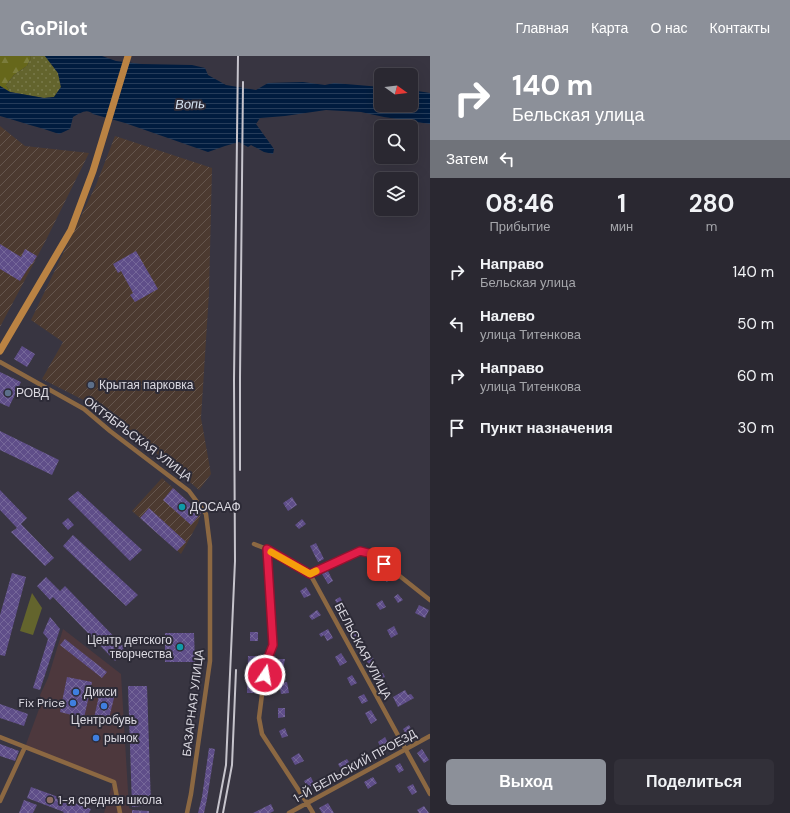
<!DOCTYPE html>
<html lang="ru">
<head>
<meta charset="utf-8">
<style>
  body { margin:0; font-family:"DM Sans",sans-serif; background:#323039; color:#f1f3f6; height:100vh; display:flex; flex-direction:column; font-size:15px; white-space:nowrap }
  * { box-sizing:border-box; margin:0 }
  p { font-size:13px; color:#a5a6ab }
  .icon { flex:none; width:22px; height:22px; fill:none; stroke:currentColor; stroke-width:2; stroke-linecap:round; stroke-linejoin:round }
  .map { position:relative; flex:1; overflow:hidden }
  .panel { display:flex; flex-direction:column; background:#2a2831; width:360px }
  .panel>* { flex:none }
  .top-card { background:#8c9099; color:#fff; overflow:hidden }
  .needle { width:26px; rotate:105deg }
  .tools { position:absolute; left:374px; top:12px; display:grid; gap:8px }
  .tools a { display:grid; place-items:center; width:44px; height:44px; border-radius:6px; background:#2a2831; box-shadow:0 4px 16px #0002,0 0 0 1px #46444d; font-size:20px }
  .pin { position:absolute; display:grid; place-items:center; width:34px; height:34px; color:#fff; margin:-17px; border-radius:8px; box-shadow:0 2px 6px #0006 }
  .me { position:absolute; width:44px; margin:-22px; rotate:12deg; stroke-linejoin:round; filter:drop-shadow(0 0 3px #0008) }
  .turn { display:flex; align-items:center; gap:14px; height:84px; padding:0 16px; font-size:18px }
  .turn .icon { width:52px; height:52px; stroke-width:2.5 }
  .turn b { display:block; font-size:28px; line-height:34px }
  .then { display:flex; align-items:center; height:38px; padding:0 16px; background:#0003; gap:8px; font-size:15px }
  .eta { display:flex; justify-content:space-evenly; align-items:center; height:68px; text-align:center }
  .eta b { font-size:24px; font-weight:700; line-height:28px }
  .cta { display:flex; gap:8px; margin-top:auto; padding:8px 16px }
  .cta a { flex:1; height:46px; border-radius:6px; background:#8c9099; color:#fff; font-size:16px; font-weight:700; line-height:46px; text-align:center }
  .cta a+a { background:#323039; color:#f1f3f6 }
  ul { padding:0; list-style:none }
  li { display:flex; align-items:center; gap:12px; height:52px; padding:0 16px }
  li div { flex:1 }
  li b { display:block; font-size:15px }
  li em { font-style:normal }
  header { display:flex; align-items:center; gap:24px; box-sizing:border-box; height:56px; padding:0 20px; background:#8c9099; color:#fff }
  header strong { font-size:19px }
  nav { display:flex; gap:22px; margin-inline-start:auto; font-size:14px }
  main { display:flex; flex:1; min-height:0 }
  .map>svg:first-child { display:block }
</style>
</head>
<body>
<header>
<strong>GoPilot</strong>
<nav><a>Главная</a><a>Карта</a><a>О нас</a><a>Контакты</a></nav>
</header>
<main>
<div class="map">
<svg width="430" height="757" viewBox="0 0 430 757">
  <defs>
    <pattern id="industrial-furrows" width="10" height="10" patternUnits="userSpaceOnUse"><rect width="10" height="10" fill="#4c3a30"/><path d="M-1 1l2-2M0 10L10 0M9 11l2-2" fill="none" stroke="#65564e"/></pattern>
    <pattern id="grass-dots" width="8" height="8" patternUnits="userSpaceOnUse"><rect width="8" height="8" fill="#63642d"/><path d="M2 2h.1M6 6h.1" fill="none" stroke="#797a4b" stroke-width="1.8" stroke-linecap="round"/></pattern>
    <pattern id="forest-firs" width="22" height="20" patternUnits="userSpaceOnUse"><rect width="22" height="20" fill="#66671b"/><path d="M5 1l3.5 6h-7zM16 11l3.5 6h-7z" fill="#7b7c3c"/></pattern>
    <pattern id="water-rules" width="6" height="5" patternUnits="userSpaceOnUse"><rect width="6" height="5" fill="#001c3f"/><path d="M0 2.5h6" fill="none" stroke="#253c5a"/></pattern>
    <pattern id="building-cross-hatch" width="8" height="8" patternUnits="userSpaceOnUse"><rect width="8" height="8" fill="#5f4e89"/><path d="M0 0l8 8M0 8l8-8" fill="none" stroke="#756799"/></pattern>
  </defs>
  <rect width="100%" height="100%" fill="#383541"/>
  <!-- commercial -->
  <path fill="#4d383d" d="M63 573 121 618 129 752 140 757H104L113 726 25 691 42 645 40 639 48 622Z"/>
  <!-- industrial -->
  <path fill="url(#industrial-furrows)" d="M0 70 25 90 89 97 46 184 0 271Z
    M115 80 212 112 209 237 201 362 211 418 199 434 111 358 42 323 63 286 31 264 96 129Z
    M162 422 201 457 198 467 181 498 132 455Z"/>
  <!-- grass -->
  <path fill="url(#grass-dots)" d="M30 0H45L58 17 61 31 54 41 44 42 10 36 6 29 14 19 27 10 31 2Z"/>
  <!-- forest -->
  <path fill="url(#forest-firs)" d="M0 0H30L31 2 27 10 14 19 6 29 10 36 0 30Z"/>
  <!-- park -->
  <path fill="#63642d" d="M32 537 42 552 33 579 20 575Z"/>
  <!-- water -->
  <path fill="url(#water-rules)" d="M45 0H102L116 5 142 8 192 9 205 12 208 19 226 29 256 34 268 27 303 26 325 29 334 27 381 31V49H411V34L430 37V68L384 61 361 56 326 54 285 60 260 62 256 68 274 93 273 98 264 96 251 89 248 91 239 86 225 90 208 96 125 67 93 58C87 52 80 57 73 61L70 73 59 78C39 71 19 66 0 60V30L10 36 44 42 54 41 61 31 58 17Z"/>
  <!-- building -->
  <path fill="url(#building-cross-hatch)" d="M0 188 21 201 25 193 37 200 32 208H31L20 225 0 213Z
    M136 195 158 233 135 246 130 239 133 237 121 215 118 217 113 208Z
    M22 290 35 298 27 311 14 303Z
    M0 316 21 326 9 351 0 347Z
    M0 375 59 404 52 419 0 394Z
    M173 432 201 457 191 469 163 444Z
    M0 434 27 462 21 468 54 502 45 510 11 476 17 472 0 454Z
    M78 435 142 494 130 505 68 443Z
    M292 441 297 449 288 455 283 447Z
    M149 452 186 486 177 495 140 462Z
    M68 462 74 469 68 474 62 467Z
    M302 463 306 468 299 473 295 469Z
    M73 479 138 539 126 550 63 490Z
    M316 487 324 503 318 506 310 490Z
    M328 515 333 525 328 528 322 518Z
    M12 517 26 521 5 600 0 599V559Z
    M383 517 386 520 388 518 392 521 387 526 380 520Z
    M46 521 60 535 65 530 126 593 115 605 53 541 50 544 37 530Z
    M306 531 311 539 304 542 300 535Z
    M398 538 403 544 398 547 394 541Z
    M340 541 345 550 340 552 335 544Z
    M382 544 386 551 380 554 376 548Z
    M419 549 429 554 425 562 415 557Z
    M317 554 321 559 312 564 309 560Z
    M349 558 355 568 348 572 343 561Z
    M50 561 60 573 40 634 33 632 48 583 43 577Z
    M394 570 398 578 391 582 387 574Z
    M328 573 333 582 327 585 324 579 321 581 319 578Z
    M250 576H258V585H250Z
    M359 576 364 585 358 588 353 579Z
    M165 577H194L195 606H165Z
    M65 583 107 616 102 622 60 589Z
    M341 597 347 606 340 610 335 601Z
    M371 598 375 606 369 609 365 602Z
    M248 600H260V637H247Z
    M279 603H285L283 613 278 612Z
    M383 617 385 621 381 623 384 627 379 630 375 622Z
    M352 619 357 627 351 630 347 622Z
    M67 621 92 626 84 662 60 656Z
    M287 626 289 637 281 638 279 627Z
    M128 630H147L151 749 132 751Z
    M405 634 408 639 411 638 414 642 398 651 393 641Z
    M100 635 115 638 108 666 94 662Z
    M364 638 368 645 362 648 358 641Z
    M0 648 28 658 24 670 0 662Z
    M278 652H285V661L278 662Z
    M371 654 377 664 371 668 365 657Z
    M409 669 413 677 407 680 403 673Z
    M285 672 288 680 282 682 279 675Z
    M385 681 390 691 386 693 383 688 380 690 378 686Z
    M0 688 19 695 15 705 0 700Z
    M209 692 215 693 207 743 204 757H198L202 741Z
    M422 693 429 704 424 707 417 697Z
    M299 697 304 705 295 709 291 702Z
    M347 703 349 706 346 708 349 712 342 715 338 708Z
    M400 707 404 714 399 717 395 710Z
    M311 721 314 728 308 732 304 725Z
    M373 721 377 727 368 733 364 726Z
    M413 728 417 736 412 739 407 731Z
    M31 731 91 753 89 757H63L64 756 27 742Z
    M24 744 37 749 33 757H19Z
    M328 747 334 757H322L319 752Z
    M271 748 274 755 270 757H253Z
    M424 750 429 757H419L417 754Z
    M132 754 149 755V757H132Z"/>
  <g fill="none" stroke-linecap="round" stroke-linejoin="round">
    <!-- street -->
    <path stroke="#8c6842" stroke-width="4.5" d="M0 306 84 353 110 375 189 435 206 458 210 490V605L191 738 187 757
      M254 488 267 493 310 518 430 738
      M267 493 273 589 266 607 259 662 262 678 307 747 313 757
      M310 518 360 495 372 498 430 544
      M0 681 114 726 120 757
      M0 745 25 691
      M289 757 430 680"/>
    <!-- secondary -->
    <path stroke="#bb8343" stroke-width="7" d="M0 295 71 174 93 115 128 0"/>
    <!-- rail -->
    <path stroke="#c6c4cc" stroke-width="2" d="M240 414V322L243 26
      M217 757 226 709 235 505 234 324 238 0
      M223 757 232 709 236 614"/>
  </g>
  <g fill="none" stroke-linecap="round" stroke-linejoin="round">
    <defs>
      <path id="route" d="M265 619 266 607 273 589 267 493 310 518 360 495 372 498 384 508"/>
    </defs>
    <!-- route casing -->
    <use href="#route" stroke="#92132f" stroke-width="10"/>
    <!-- route -->
    <use href="#route" stroke="#e11d48" stroke-width="7"/>
    <!-- slow -->
    <path stroke="#f59e0b" stroke-width="7" d="M271 496 310 518 316 515"/>
  </g>
  <!-- markers -->
  <g fill="#5c6f8a" stroke="#2d2b37" stroke-width="1.5">
    <circle cx="91" cy="329" r="4"/>
    <circle cx="8" cy="337" r="4"/>
  </g>
  <g fill="#0f9aa8" stroke="#2d2b37" stroke-width="1.5">
    <circle cx="182" cy="451" r="4"/>
    <circle cx="180" cy="591" r="4"/>
  </g>
  <g fill="#3f7fe0" stroke="#2d2b37" stroke-width="1.5">
    <circle cx="76" cy="636" r="4"/>
    <circle cx="73" cy="647" r="4"/>
    <circle cx="104" cy="650" r="4"/>
    <circle cx="96" cy="682" r="4"/>
  </g>
  <circle fill="#8d6e63" stroke="#2d2b37" stroke-width="1.5" cx="50" cy="744" r="4"/>
  <g text-anchor="middle" dominant-baseline="central" stroke-width="4" stroke-linejoin="round" paint-order="stroke">
    <!-- poi labels -->
    <g font-size="12" fill="#dbd9e1" stroke="#2d2b37" text-anchor="start">
      <text x="99" y="329">Крытая парковка</text>
      <text x="16" y="337">РОВД</text>
      <text x="190" y="451">ДОСААФ</text>
      <text x="172" y="584" text-anchor="end">Центр детского<tspan x="172" dy="14">творчества</tspan></text>
      <text x="84" y="636">Дикси</text>
      <text x="65" y="647" text-anchor="end">Fix Price</text>
      <text x="104" y="664" text-anchor="middle">Центробувь</text>
      <text x="104" y="682">рынок</text>
      <text x="58" y="744">1-я средняя школа</text>
    </g>
    <!-- street labels -->
    <g font-size="12" fill="#dbd9e1" stroke="#2d2b37">
      <text transform="translate(138 383) rotate(37)">ОКТЯБРЬСКАЯ УЛИЦА</text>
      <text transform="translate(363 595) rotate(62)">БЕЛЬСКАЯ УЛИЦА</text>
      <text transform="translate(193 647) rotate(-83)">БАЗАРНАЯ УЛИЦА</text>
      <text transform="translate(355 710) rotate(-29)">1-Й БЕЛЬСКИЙ ПРОЕЗД</text>
    </g>
    <!-- water labels -->
    <g font-size="13" font-style="italic" fill="#d4e1f0" stroke="#2d2b37">
      <text transform="translate(190 48) rotate(-2)">Вопь</text>
    </g>
  </g>
</svg>
<div class="tools">
<a><svg class="needle" viewBox="-14 -14 28 28"><path d="M0-13l5 13h-10z" fill="#e53935"/><path d="M0 13l5-13h-10z" fill="#a5a6ab"/></svg></a>
<a><svg class="icon" aria-label="search" viewBox="0 0 24 24"><circle cx="10" cy="10" r="6"/><path d="M15 15l6 6"/></svg></a>
<a><svg class="icon" aria-label="layers" viewBox="0 0 24 24"><path d="M12 4l9 5-9 5-9-5zM3 14l9 5 9-5"/></svg></a>
</div>
<div class="pin" style="left:384px;top:508px;background:#d93025"><svg class="icon" aria-label="arrive" viewBox="0 0 24 24"><path d="M6 21V4h12l-3 4 3 4H6"/></svg></div>
<svg class="me" style="left:265px;top:619px" viewBox="-20 -20 40 40"><circle r="17" fill="#e11d48" stroke="#fff" stroke-width="3"/><path d="M0-11L8 9 0 5-8 9z" fill="#fff"/></svg>
</div>
<section class="panel">
<div class="top-card">
<div class="turn"><svg class="icon" aria-label="right" viewBox="0 0 24 24"><path d="M7 20v-9h11M14 6l5 5-5 5"/></svg><div><b>140 m</b>Бельская улица</div></div>
<div class="then">Затем<svg class="icon" aria-label="left" viewBox="0 0 24 24"><path d="M17 20v-9H6M10 6l-5 5 5 5"/></svg></div>
</div>
<div class="eta">
<div><b>08:46</b><p>Прибытие</p></div>
<div><b>1</b><p>мин</p></div>
<div><b>280</b><p>m</p></div>
</div>
<ul>
<li><svg class="icon" aria-label="right" viewBox="0 0 24 24"><path d="M7 20v-9h11M14 6l5 5-5 5"/></svg><div><b>Направо</b><p>Бельская улица</p></div><em>140 m</em></li>
<li><svg class="icon" aria-label="left" viewBox="0 0 24 24"><path d="M17 20v-9H6M10 6l-5 5 5 5"/></svg><div><b>Налево</b><p>улица Титенкова</p></div><em>50 m</em></li>
<li><svg class="icon" aria-label="right" viewBox="0 0 24 24"><path d="M7 20v-9h11M14 6l5 5-5 5"/></svg><div><b>Направо</b><p>улица Титенкова</p></div><em>60 m</em></li>
<li><svg class="icon" aria-label="arrive" viewBox="0 0 24 24"><path d="M6 21V4h12l-3 4 3 4H6"/></svg><div><b>Пункт назначения</b></div><em>30 m</em></li>
</ul>
<div class="cta"><a>Выход</a><a>Поделиться</a></div>
</section>
</main>
</body>
</html>
